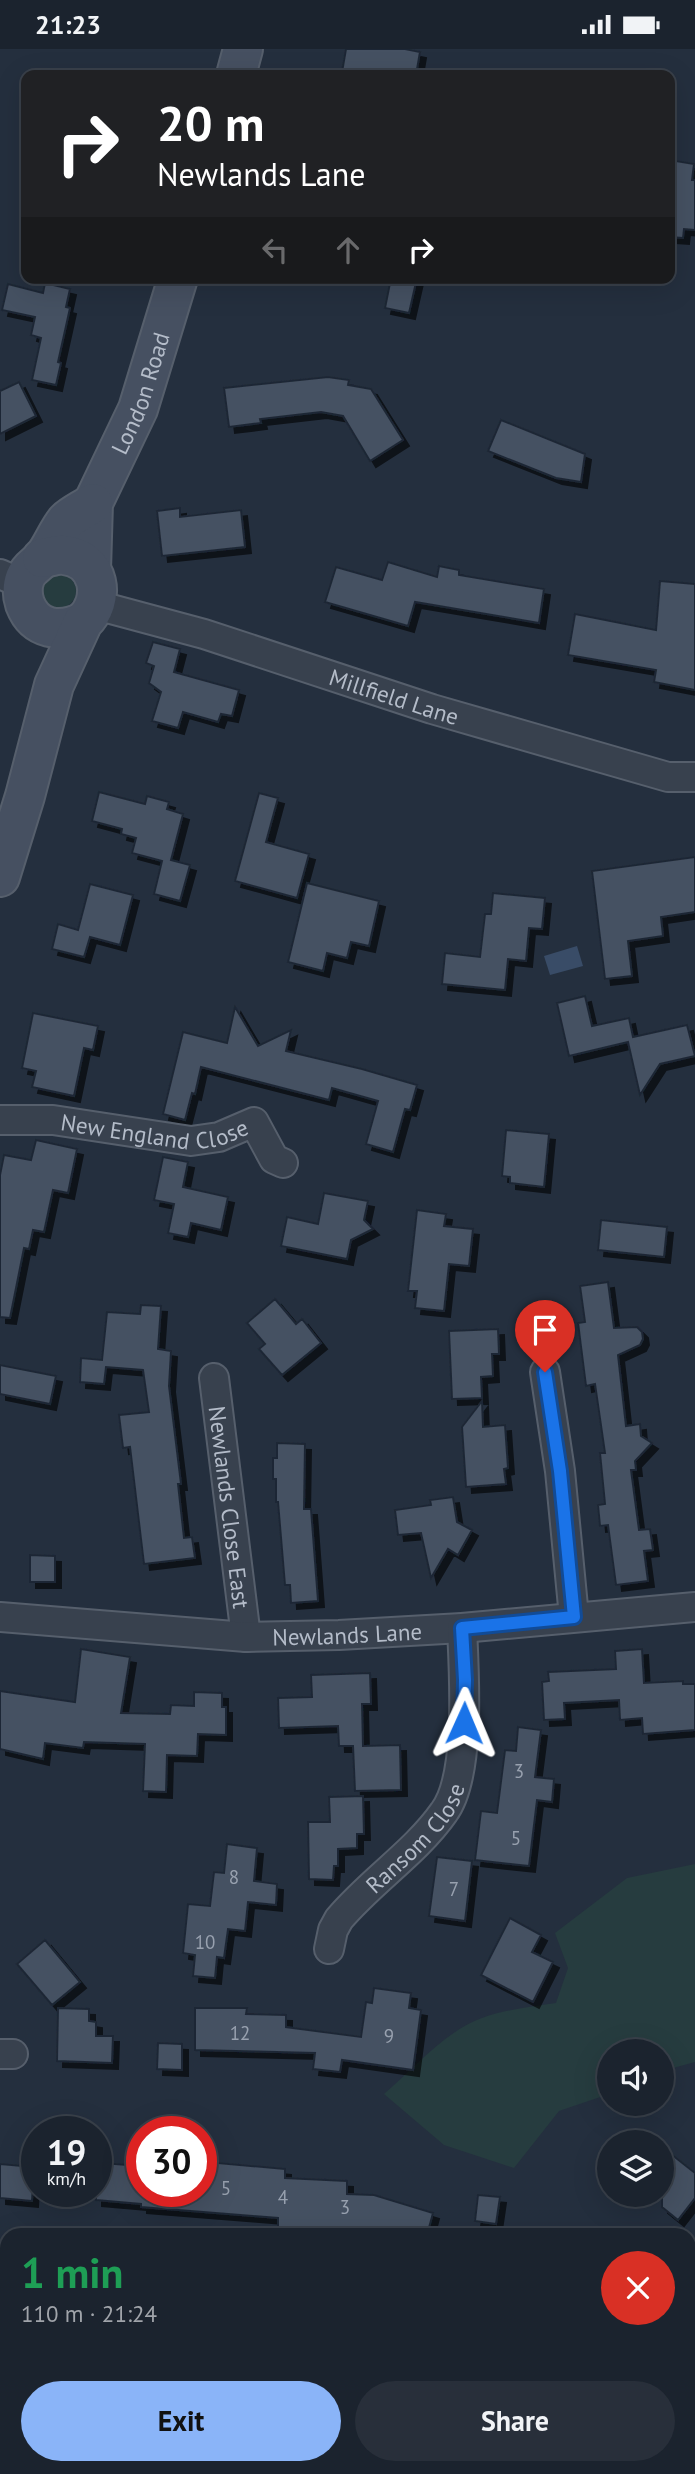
<!DOCTYPE html>
<html lang="en">
<head>
<meta charset="utf-8">
<style>
  body { margin:0; font-family:"PT Sans",sans-serif; background:#282f3a; color:#f1f3f6; height:100vh; display:flex; flex-direction:column; font-size:26px; white-space:nowrap }
  * { box-sizing:border-box; margin:0 }
  p { font-size:23px; color:#a0a4aa }
  .icon { flex:none; width:38px; height:38px; fill:none; stroke:currentColor; stroke-width:2; stroke-linecap:round; stroke-linejoin:round }
  .map { position:relative; flex:1; overflow:hidden }
  .side { position:absolute; left:0px; top:2179px; width:696px; height:247px; display:flex; flex-direction:column; background:#1b232e; border-radius:21px 21px 0 0; box-shadow:0 7px 28px #0002,0 0 0 2px #39404a }
  .side>* { flex:none }
  .top-card { position:absolute; left:21px; top:21px; width:654px; height:214px; border-radius:14px; box-shadow:0 7px 28px #0002,0 0 0 2px #39404a; background:#202124; color:#fff; overflow:hidden }
  .buttons { position:absolute; left:597px; top:1990px; display:grid; gap:14px }
  .buttons a { display:grid; place-items:center; width:77px; height:77px; border-radius:50%; background:#1b232e; box-shadow:0 7px 28px #0002,0 0 0 2px #39404a; font-size:35px }
  .speed { position:absolute; left:21px; top:2067px; display:flex; gap:14px; font-size:35px; font-weight:700; text-align:center }
  .speed>* { display:grid; place-content:center; width:91px; height:91px; border-radius:50%; background:#1b232e; box-shadow:0 7px 28px #0002,0 0 0 2px #39404a; line-height:1 }
  .speed small { font-size:18px; font-weight:400 }
  .speed .limit { border:10px solid #d22; background:#fff; color:#111 }
  .pin { position:absolute; display:grid; place-items:center; width:60px; height:60px; color:#fff; margin:-72px -30px; border-radius:50% 50% 50% 0; rotate:-45deg; box-shadow:0 0 7px #0007 }
  .pin .icon { rotate:45deg }
  .me { position:absolute; width:77px; margin:-38px; rotate:1deg; stroke-linejoin:round; filter:drop-shadow(0 0 5px #0008) }
  .turn { display:flex; align-items:center; gap:24px; height:147px; padding:0 21px; font-size:32px }
  .turn .icon { width:91px; height:91px; stroke-width:2.5 }
  .turn b { display:block; font-size:49px; line-height:60px }
  .lanes { display:flex; align-items:center; height:66px; padding:0 21px; background:#0003; justify-content:center; gap:35px; direction:ltr }
  .lanes .off { opacity:.35 }
  .round { display:grid; place-items:center; flex:none; width:74px; height:74px; border-radius:37px; background:#282f3a }
  .overview { display:flex; align-items:center; justify-content:space-between; height:119px; padding:0 21px }
  h1 { font-size:42px; font-weight:700; line-height:52px; color:#1e9e55 }
  .button { display:flex; gap:14px; margin-top:auto; padding:14px 21px }
  .button a { flex:1; height:80px; border-radius:42px; background:#8ab4f8; color:#111; font-size:28px; font-weight:700; line-height:80px; text-align:center }
  .button a+a { background:#282f3a; color:#f1f3f6 }
  .status { display:flex; justify-content:space-between; align-items:center; height:49px; padding:0 35px; background:#1b232e; direction:ltr }
  .status svg { height:19px; fill:currentColor }
  .map>svg:first-child { display:block }
</style>
</head>
<body>
<div class="status"><b>21:23</b><svg viewBox="0 0 49 12"><path d="M0 12V9h3v3zM5 12V6h3v6zM10 12V3h3v9zM15 12V0h3v12zM26 1h20v11H26zM47 4h2v5h-2z"/></svg></div>
<div class="map">
<svg width="695" height="2425" viewBox="0 0 695 2425">
  <defs>
    <filter id="shadow"><feDropShadow dx="6" dy="6" stdDeviation="0" flood-color="#0009"/></filter>
  </defs>
  <rect width="100%" height="100%" fill="#242f3e"/>
  <!-- green -->
  <path fill="#263c3f" d="M42 542a17 17 0 1 1 34 0a17 17 0 1 1-34 0Z
    M695 1815V2013L662 2022V2002H609V2045L559 2062 514 2119 444 2096 384 2045C413 2020 447 1981 482 1969 506 1960 531 1958 556 1954L568 1919 555 1884 627 1829Z
    M466 2419H581L575 2425H466Z"/>
  <!-- water -->
  <path fill="#394c67" d="M577 897 583 917 550 926 544 907Z"/>
  <!-- building -->
  <path fill="#455162" stroke="#1f2835" stroke-width="2" filter="url(#shadow)" d="M346 0H405L420 3 416 26H361L342 23Z
    M670 111 694 115 692 131H695V181L684 180 683 189 670 188Z
    M391 229H417L409 264 385 259Z
    M45 234 70 240 66 258 70 259 58 313 61 314 56 336 32 331 41 289 31 286 35 268 2 261 8 235 43 244Z
    M328 328 349 331 348 336 371 340 403 391 370 412 343 367 321 363 260 370 261 374 229 378 224 339Z
    M19 333 36 367 0 385V342Z
    M501 371 585 405 581 433 556 429 488 402Z
    M180 459V468L241 461 245 498 162 507 157 462Z
    M388 513 437 528 439 517 459 521V526L544 540 539 574 415 553 408 577 325 553 336 518 382 531Z
    M660 532 695 535V641L654 633 656 621 568 606 575 565 656 581Z
    M153 593 180 600 174 623 239 641 232 667 221 665 218 673 183 663 178 679 152 672 161 643 149 634 154 617 146 614Z
    M99 743 145 755 147 747 169 753 167 760 183 765 171 811 190 816 180 852 154 845 162 812 132 804 136 789 121 785 122 780 92 772Z
    M259 744 278 749 266 793 309 805 297 849 235 832Z
    M695 808V863L661 868 663 887 628 892 632 927 605 930 592 822Z
    M307 834 379 852 369 897 351 893 347 909 327 904 323 922 288 913Z
    M90 835 133 846 120 896 90 888 84 908 52 900 58 875 78 881Z
    M493 844 545 849 542 880 529 879 526 912 508 910 505 941 442 935 445 904 480 908 485 865H491Z
    M585 947 592 977 629 969 633 988 687 976 695 1007 660 1015 640 1046 628 993 569 1007 557 954Z
    M235 958 258 997 291 981 286 1002 362 1020 417 1036 410 1061 405 1060 393 1103 366 1095 378 1052 332 1039 329 1051 201 1018 195 1045 192 1044 185 1071 163 1065 183 983 227 994Z
    M33 964 98 977 93 1001 84 999 74 1047 32 1038 36 1022 22 1019Z
    M506 1081 549 1085 544 1138 510 1134V1128L502 1127Z
    M36 1091 77 1100 68 1144 53 1141 44 1183 33 1181 29 1200 24 1199 10 1269 0 1268V1126L4 1106 31 1111Z
    M163 1108 188 1113 183 1138 228 1148 221 1181 191 1174 188 1188 168 1184 174 1155 154 1151Z
    M324 1144 368 1152 364 1171 373 1180 351 1191 347 1210 281 1197 287 1168 318 1175Z
    M417 1161 446 1165 444 1177 473 1180 469 1217 449 1215 444 1262 415 1259 417 1242H408Z
    M601 1171 667 1178 664 1208 598 1201Z
    M608 1233 614 1279 637 1278 642 1283 643 1290 640 1296 618 1306 626 1377 640 1375 641 1387 652 1394 635 1412 636 1421H631L639 1481 650 1480 653 1501 644 1502 648 1532 616 1536 608 1476 600 1477 598 1456 605 1455 600 1404H605L595 1335 586 1337 578 1274 585 1273 580 1237Z
    M275 1250 296 1275 302 1270 321 1294 282 1326 259 1300 265 1295 247 1274Z
    M141 1256 161 1257 158 1300 171 1302 169 1337 181 1435H178L184 1489 192 1488 195 1509 144 1515 130 1398 123 1399 119 1366 149 1363 143 1321 106 1318 104 1335 80 1333 81 1309 102 1311 107 1263 140 1265Z
    M498 1280 499 1305H492L493 1327 481 1328 482 1349 452 1350 449 1282Z
    M0 1316 56 1327 50 1355 0 1345Z
    M482 1352 483 1378 505 1376 508 1419 504 1420 506 1435 466 1438 462 1378Z
    M277 1394 305 1395 304 1460H311L318 1552 291 1554 290 1536H285L278 1453H276V1430H273V1409H277Z
    M453 1448 457 1473 472 1481 458 1506 448 1500 431 1529 421 1484 398 1486 395 1461 431 1456 430 1451Z
    M30 1506 55 1507V1533H30Z
    M81 1600 130 1608 121 1664 170 1665 171 1656 194 1657V1643L222 1644V1658H226V1686L198 1685 197 1707 167 1706 166 1743 143 1742 145 1695 84 1693 83 1699 45 1694 43 1710 0 1700V1642L75 1653Z
    M642 1600 644 1634 683 1632V1635H695V1681L643 1685 642 1669 620 1671 619 1651 564 1654 565 1670 544 1671 542 1633 549 1632 548 1623 616 1620 615 1602Z
    M370 1624 371 1655H362L363 1697 400 1696 401 1741 355 1742 353 1697H339L338 1677 279 1679 278 1649 312 1648 311 1626Z
    M518 1678 541 1681 535 1728 554 1730 552 1753 537 1751 529 1817 475 1811 481 1762 497 1764 505 1701 516 1702Z
    M363 1747 364 1785H357V1799L338 1800V1817H334L333 1831 309 1830 308 1773H330L329 1748Z
    M227 1795 257 1799 254 1832 277 1835 276 1856 248 1853 245 1882 228 1880 224 1909 217 1908 215 1929 193 1927 195 1906 183 1904 188 1855 210 1857 214 1823 224 1824Z
    M437 1808 472 1812 465 1872 429 1867Z
    M510 1869 541 1886 532 1903 553 1913 533 1953 481 1926Z
    M45 1891 80 1933 52 1956 17 1915Z
    M374 1939 411 1944 409 1959 421 1961 413 2021 342 2011 340 2023 313 2020 315 2004 195 2001V1959H247L246 1965 286 1966V1978L361 1988 366 1953 372 1954Z
    M58 1959 89 1960V1972L96 1973V1987H113L112 2014 57 2012Z
    M158 1994 182 1995V2021L157 2020Z
    M662 2098 695 2124V2149L678 2171 662 2158Z
    M207 2113 285 2120V2129L347 2132V2145L374 2146 433 2164 427 2186H359V2182L278 2179V2169L141 2158V2155L96 2151V2118H101V2114L142 2117V2142H201V2136L205 2137Z
    M0 2115 34 2118 32 2152 0 2149Z
    M478 2146 500 2148 496 2175 475 2172Z"/>
  <g fill="none" stroke-linecap="round" stroke-linejoin="round">
    <defs>
      <g id="minor">
        <path d="M0 525 23 535"/>
        <path id="s1" d="M96 556 204 585 432 660 668 728H695"/>
        <path id="s2" d="M0 1071H53L191 1092 219 1088 254 1073 274 1110 283 1114"/>
        <path d="M545 1323 560 1422 574 1568"/>
        <path id="s3" d="M214 1329 246 1588"/>
        <path id="s4" d="M0 1568 246 1588 339 1586 462 1579 695 1558"/>
        <path id="s5" d="M329 1900 333 1881 339 1870C371 1832 416 1803 444 1763 471 1727 464 1624 462 1579"/>
        <path d="M0 2005H13"/>
        <path d="M0 2215H7"/>
      </g>
      <path id="tertiary" d="M690 2313 695 2306
        M593 2425 599 2418"/>
      <g id="secondary">
        <path d="M236 26 243 0"/>
        <path id="s6" d="M91 521 93 454 138 360 178 229"/>
        <path d="M83 573C60 584 35 581 25 555 22 546 22 537 25 529 29 519 37 516 43 509 52 498 57 483 66 472 73 465 85 460 93 454"/>
        <path d="M0 828 25 747 54 636 83 573C107 551 100 510 64 506 57 505 50 508 42 509"/>
      </g>
    </defs>
    <!-- minor casing -->
    <use href="#minor" stroke="#565f6c" stroke-width="32"/>
    <!-- tertiary casing -->
    <use href="#tertiary" stroke="#565f6c" stroke-width="38"/>
    <!-- secondary casing -->
    <use href="#secondary" stroke="#565f6c" stroke-width="42"/>
    <!-- minor -->
    <use href="#minor" stroke="#38414e" stroke-width="28"/>
    <!-- tertiary -->
    <use href="#tertiary" stroke="#38414e" stroke-width="35"/>
    <!-- secondary -->
    <use href="#secondary" stroke="#465061" stroke-width="38"/>
  </g>
  <g fill="none" stroke-linecap="round" stroke-linejoin="round">
    <defs>
      <path id="route" d="M464 1674 465 1631 462 1579 574 1568 560 1422 545 1323"/>
    </defs>
    <!-- route casing -->
    <use href="#route" stroke="#114b97" stroke-width="18"/>
    <!-- route -->
    <use href="#route" stroke="#1a73e8" stroke-width="12"/>
  </g>
  <g text-anchor="middle" dominant-baseline="central" stroke-width="7" stroke-linejoin="round" paint-order="stroke">
    <!-- number labels -->
    <g font-size="19" fill="#98a1af">
      <text x="519" y="1722">3</text>
      <text x="516" y="1789">5</text>
      <text x="234" y="1828">8</text>
      <text x="454" y="1840">7</text>
      <text x="205" y="1893">10</text>
      <text x="240" y="1984">12</text>
      <text x="389" y="1987">9</text>
      <text x="226" y="2139">5</text>
      <text x="283" y="2148">4</text>
      <text x="345" y="2158">3</text>
    </g>
    <!-- street labels -->
    <g font-size="23" fill="#b4bcc9" stroke="#1d2633">
      <text stroke="none"><textPath href="#s6" startOffset="187">London Road</textPath></text>
      <text stroke="none"><textPath href="#s1" startOffset="312">Millfield Lane</textPath></text>
      <text stroke="none"><textPath href="#s2" startOffset="156">New England Close</textPath></text>
      <text stroke="none"><textPath href="#s3" startOffset="130">Newlands Close East</textPath></text>
      <text stroke="none"><textPath href="#s4" startOffset="348">Newlands Lane</textPath></text>
      <text stroke="none"><textPath href="#s5" startOffset="144">Ransom Close</textPath></text>
    </g>
  </g>
</svg>
<div class="buttons">
<a><svg class="icon" aria-label="sound" viewBox="0 0 24 24"><path d="M4 9h4l5-4v14l-5-4H4zM17 9q2 3 0 6"/></svg></a>
<a><svg class="icon" aria-label="layers" viewBox="0 0 24 24"><path d="M12 4l9 5-9 5-9-5zM3 14l9 5 9-5"/></svg></a>
</div>
<div class="speed"><div>19<small>km/h</small></div><div class="limit">30</div></div>
<div class="pin" style="left:545px;top:1323px;background:#d93025"><svg class="icon" aria-label="arrive" viewBox="0 0 24 24"><path d="M6 21V4h12l-3 4 3 4H6"/></svg></div>
<svg class="me" style="left:464px;top:1674px" viewBox="-20 -20 40 40"><path d="M0-17L14 15 0 8-14 15z" fill="#1a73e8" stroke="#fff" stroke-width="4"/></svg>
<div class="top-card">
<div class="turn"><svg class="icon" aria-label="right" viewBox="0 0 24 24"><path d="M7 20v-9h11M14 6l5 5-5 5"/></svg><div><b>20 m</b>Newlands Lane</div></div>
<div class="lanes"><svg class="icon off" aria-label="left" viewBox="0 0 24 24"><path d="M17 20v-9H6M10 6l-5 5 5 5"/></svg><svg class="icon off" aria-label="ahead" viewBox="0 0 24 24"><path d="M12 20V5M6 11l6-6 6 6"/></svg><svg class="icon" aria-label="right" viewBox="0 0 24 24"><path d="M7 20v-9h11M14 6l5 5-5 5"/></svg></div>
</div>
<section class="side">
<div class="overview"><div><h1>1 min</h1><p>110 m · 21:24</p></div><a class="round" style="background:#d93025;color:#fff"><svg class="icon" aria-label="close" viewBox="0 0 24 24"><path d="M6 6l12 12M18 6L6 18"/></svg></a></div>
<div class="button"><a>Exit</a><a>Share</a></div>
</section>
</div>
</body>
</html>
